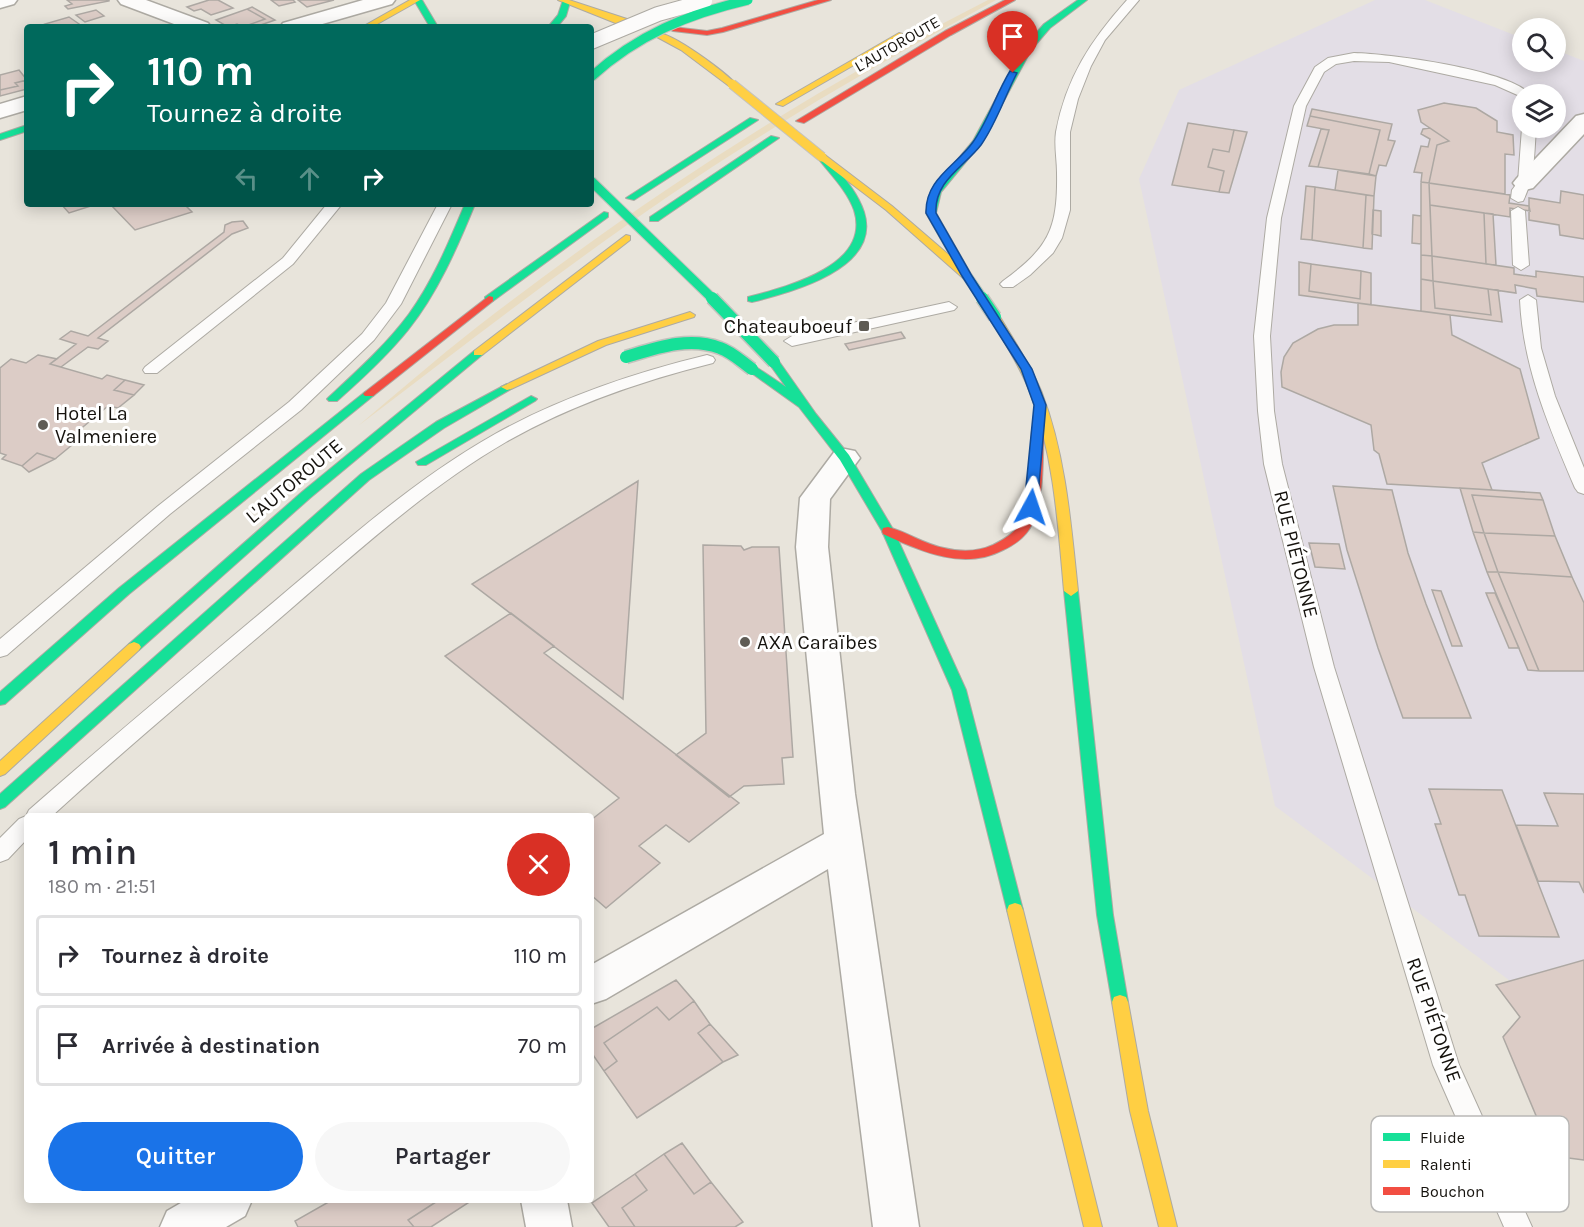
<!DOCTYPE html>
<html lang="fr">
<head>
<meta charset="utf-8">
<style>
  body { margin:0; font-family:Karla,sans-serif; background:#f7f7f7; color:#2b2b33; height:100vh; display:flex; flex-direction:column; font-size:22px; white-space:nowrap }
  * { box-sizing:border-box; margin:0 }
  p { font-size:20px; color:#7c7c81 }
  .icon { flex:none; width:33px; height:33px; fill:none; stroke:currentColor; stroke-width:2; stroke-linecap:round; stroke-linejoin:round }
  .map { position:relative; flex:1; overflow:hidden }
  .sheet { position:absolute; left:24px; top:813px; width:570px; height:390px; display:flex; flex-direction:column; background:#fff; border-radius:6px; box-shadow:0 3px 15px #0003 }
  .sheet>* { flex:none }
  .top-card { position:absolute; left:24px; top:24px; width:570px; height:183px; border-radius:6px; box-shadow:0 3px 15px #0003; background:#00695c; color:#fff; overflow:hidden }
  .controls { position:absolute; left:1512px; top:18px; display:grid; gap:12px }
  .controls a { display:grid; place-items:center; width:54px; height:54px; border-radius:50%; background:#fff; box-shadow:0 3px 15px #0003; font-size:30px }
  .pin { position:absolute; display:grid; place-items:center; width:51px; height:51px; color:#fff; margin:-62px -26px; border-radius:50% 50% 50% 0; rotate:-45deg; box-shadow:0 0 6px #0007 }
  .pin .icon { rotate:45deg }
  .me { position:absolute; width:66px; margin:-33px; rotate:5deg; stroke-linejoin:round; filter:drop-shadow(0 0 4px #0008) }
  .turn { display:flex; align-items:center; gap:21px; height:126px; padding:0 24px; font-size:27px }
  .turn .icon { width:78px; height:78px; stroke-width:2.5 }
  .turn b { display:block; font-size:42px; line-height:51px }
  .lanes { display:flex; align-items:center; height:57px; padding:0 24px; background:#0003; justify-content:center; gap:30px; direction:ltr }
  .lanes .off { opacity:.35 }
  .round { display:grid; place-items:center; flex:none; width:63px; height:63px; border-radius:32px; background:#f7f7f7 }
  .overview { display:flex; align-items:center; justify-content:space-between; height:102px; padding:0 24px }
  h1 { font-size:36px; font-weight:600; line-height:45px }
  .cta { display:flex; gap:12px; margin-top:auto; padding:12px 24px }
  .cta a { flex:1; height:69px; border-radius:36px; background:#1a73e8; color:#fff; font-size:24px; font-weight:600; line-height:69px; text-align:center }
  .cta a+a { background:#f7f7f7; color:#2b2b33 }
  ul { padding:0; list-style:none }
  li { display:flex; align-items:center; gap:18px; height:81px; margin:0 12px 9px; padding:0 12px; border:3px solid #e1e1e2; border-radius:6px }
  li div { flex:1 }
  li b { display:block; font-size:22px }
  li em { font-style:normal }
  .map>svg:first-child { display:block }
</style>
</head>
<body>
<div class="map">
<svg width="1584" height="1227" viewBox="0 0 1584 1227">
  <rect width="100%" height="100%" fill="#e8e4db"/>
  <!-- commercial -->
  <path fill="#e3dee6" fill-rule="evenodd" d="M1375 0H1425L1522 38V62H1556V50L1584 61V1036L1275 806 1139 179 1179 90ZM1522 94H1556V128H1522Z"/>
  <!-- green -->
  <path fill="#e9dcc1" d="M988 0H996C915 44 834 89 756 139 617 226 488 327 358 426 397 393 436 359 477 327 637 203 807 92 988 0Z"/>
  <!-- building -->
  <path fill="#dcccc6" stroke="#ada8a3" stroke-width="1.5" d="M67 0H109V1L68 9 65 6 72 4Z
    M209 0H218L233 8 211 15 201 9 194 11 187 7Z
    M271 0H293L295 2 279 6Z
    M298 0H334L307 7Z
    M252 7 275 20 255 27H243L265 19 247 9Z
    M247 9 265 19 243 27 237 24 228 27 216 20Z
    M96 10 104 16 85 22 76 15Z
    M69 17 82 26 49 27 45 24Z
    M19 70 27 80 15 83 18 86 0 90V75Z
    M27 80V89L0 96V90L18 86 15 83Z
    M1444 103 1476 108 1497 121V132L1513 135 1514 155 1505 154V194L1429 183 1437 145 1449 141 1421 122 1418 110Z
    M1312 109 1392 124 1388 140 1395 141 1386 166 1379 165 1376 176 1369 174 1380 130 1310 116Z
    M1310 116 1380 130 1369 174 1318 167 1329 130 1307 126Z
    M1188 123 1234 130 1229 152 1213 149 1208 167 1224 171 1219 192 1172 185Z
    M1430 128 1449 141 1437 145 1429 183 1421 182 1422 173 1414 172 1421 146 1428 147 1430 139 1421 134 1423 129Z
    M1321 129 1329 130 1318 167 1309 166Z
    M1234 130 1247 132 1229 193 1219 192 1224 171 1208 167 1213 149 1229 152Z
    M1338 170 1376 176 1374 196 1335 190Z
    M1421 182 1429 183 1432 256 1421 255Z
    M1429 183 1510 195 1509 203 1529 206 1530 211 1510 208V217L1430 205Z
    M1306 186 1315 187 1312 240 1301 239Z
    M1315 187 1366 195 1363 248 1312 240Z
    M1561 191 1584 195V239L1560 235 1559 225 1529 220V198L1560 203Z
    M1366 195 1374 196 1372 249 1363 248Z
    M61 204H97L69 213Z
    M110 204H184L192 212 135 230Z
    M1430 205 1484 213 1486 264 1432 256Z
    M1373 210 1381 211V236L1372 234Z
    M1484 213 1493 214 1496 265 1486 264Z
    M1413 215 1421 216V244L1412 243Z
    M243 221 248 228 232 234 98 338 108 341 98 349 88 347 61 367 50 364 76 344 60 339 71 331 88 336 224 232 225 225 232 222Z
    M1421 255 1432 256 1433 281 1421 279Z
    M1432 256 1514 268V274L1536 277V271L1584 277V302L1537 296 1536 289 1515 285 1516 293 1433 281Z
    M1299 262 1311 264 1309 291 1360 299 1361 271 1371 273V305L1299 295Z
    M1311 264 1361 271 1360 299 1309 291Z
    M1421 279 1433 281 1435 308 1491 315 1488 289 1498 290 1502 322 1421 311Z
    M1433 281 1488 289 1491 315 1435 308Z
    M1358 303 1450 315 1452 335 1520 369 1539 438 1482 463 1492 490 1387 484 1379 454 1374 450 1371 425 1282 387 1281 372 1284 357 1293 343 1318 329 1334 325H1358Z
    M901 332 905 338 849 350 845 344Z
    M38 355 57 359 50 364 102 379 107 375 125 380 114 390 134 395 118 408 108 406 65 442 72 445 55 459 37 453 22 466 2 459 6 455 0 453V368L11 359 26 363Z
    M125 380 144 385 134 395 114 390Z
    M37 453 55 459 29 472 22 466Z
    M638 481 623 699 472 584Z
    M1333 486 1392 490 1408 553 1426 604 1471 718H1403L1378 648 1347 550Z
    M1460 488 1540 493 1543 500 1472 495 1484 533 1473 532Z
    M1472 495 1543 500 1555 536 1484 533Z
    M1473 532 1484 533 1498 572H1487Z
    M1484 533 1555 536 1572 577 1498 572Z
    M1309 543 1339 544 1345 569 1315 567Z
    M703 545 741 546 744 550 752 547H779L793 757 782 758 784 784 744 786 729 797 676 755 706 733Z
    M1487 572H1498L1539 671 1528 670Z
    M1498 572 1572 577 1584 603V671H1539Z
    M1432 590 1441 591 1462 646H1452Z
    M1486 593H1495L1519 648H1509Z
    M511 613 554 646 544 653 739 803 689 842 666 825 639 846 660 863 606 908 591 895V820L619 798 445 656Z
    M1429 789 1502 790 1559 937 1479 936 1465 895H1459L1435 824H1441Z
    M1544 793 1584 794V893L1579 882 1538 881 1516 825 1558 826Z
    M1584 960V1160L1553 1156 1503 1037 1520 1017 1496 985Z
    M676 980 694 1001 669 1020 657 1007 604 1043 617 1061 604 1071 591 1052V1029Z
    M694 1001 710 1024 698 1033 723 1062 637 1118 604 1071 617 1061 604 1043 657 1007 669 1020Z
    M710 1024 738 1055 723 1062 698 1033Z
    M682 1143 711 1182 694 1194 664 1154Z
    M664 1154 694 1194 711 1182 743 1222 735 1227H635L622 1208 647 1190 635 1174Z
    M635 1174 647 1190 622 1208 635 1227H609L592 1203Z
    M332 1200H439L408 1220 414 1227H298L295 1221Z
    M439 1200 471 1201 431 1227H414L408 1220Z"/>
  <g fill="none" stroke-linecap="round" stroke-linejoin="round">
    <defs>
      <path id="lane" d="M1127 0H1139L1105 40 1091 66 1078 99 1070 132V210L1062 238 1053 253 1030 275 1013 287H1003L1000 284 1003 281C1048 248 1058 230 1057 173 1057 159 1054 145 1056 132 1066 78 1091 40 1127 0Z
        M1354 53C1390 54 1506 69 1530 94H1522V97L1495 85 1389 62 1354 61 1336 64 1324 72 1306 106 1281 218 1270 336 1274 411 1282 464 1334 667 1459 1065 1532 1227H1504L1433 1065 1314 667 1264 464 1258 411 1254 336 1267 218 1294 106 1315 67 1328 58Z
        M1522 128H1536C1534 155 1535 177 1523 201L1518 202 1511 198 1512 190 1518 182Z
        M327 204H342L293 264 157 373H145L143 370 145 367 283 258Z
        M438 204H452L401 304 374 340 301 410 170 514 7 655 0 657V639L158 506 289 402 362 334 386 303Z
        M1518 207 1525 211 1529 265 1521 270 1513 265 1511 211Z
        M1528 295 1536 300 1541 348 1555 396 1584 468V494L1578 492 1575 488C1549 427 1523 367 1520 300Z
        M949 302 957 307 954 310 792 346 784 341 792 336Z
        M707 355 713 357 715 360 713 363C641 381 571 405 506 442 420 492 346 562 271 626 197 689 123 751 52 816H27V839L8 859 0 862V838L19 819 26 816 29 810C104 744 181 680 257 616 334 552 408 483 495 434 562 397 633 373 707 355Z"/>
      <path id="street" d="M0 0H17L14 4 0 8Z
        M118 0H146L208 23 211 27H182L121 4Z
        M363 0H395L392 4 312 27H280L283 23Z
        M27 96V110L0 118V104Z
        M1584 114V134L1533 188 1525 190 1517 188 1513 183 1517 178 1576 116Z
        M845 449 855 451 860 458 830 499 828 547 855 794 919 1227H873L828 869 606 999 591 1004V965L824 834 796 547 800 498 835 451Z
        M186 1200H252L245 1216 226 1227H160L167 1211Z
        M521 1200H567L572 1227H526Z"/>
      <path id="fast" d="M414 0H422L438 27H430Z
        M563 0 570 2 566 16 557 27H548L558 15Z
        M1078 0H1087L1050 28 1031 50 982 142 941 192 936 213 972 276 967 279 963 278 926 213 931 192 973 141 1024 47 1044 24Z
        M750 118 758 120 634 200 626 198Z
        M27 125V131L0 140V134Z
        M771 136 779 138 658 221H650V217Z
        M819 155H825C839 172 857 190 864 212 882 269 791 292 752 302L748 301V297C786 287 872 266 854 210 847 190 830 174 817 157Z
        M465 204H475C457 248 438 292 408 330 387 356 362 379 337 401H329L327 399 329 397C357 371 386 345 409 314 433 281 449 242 465 204Z
        M604 212 608 213V217L493 301H485V297Z
        M478 350 484 353 482 355 310 498 139 650H129L127 647 129 644 302 492 474 351Z
        M774 359 778 360 816 414 849 455 894 531 966 690 1023 910 1021 915 1015 917 1009 915 1007 910 952 690 882 531 840 460 799 407 746 369 752 366 756 367 786 387 768 362Z
        M507 384 513 387 511 389 444 428 369 480 5 807 0 809V794L361 474 436 422Z
        M369 391 375 394 373 396 129 594 5 704 0 705V692L119 588 365 392Z
        M531 396 537 399 535 401 426 465H418L416 462Z
        M1071 586 1078 591 1113 915 1128 1002 1126 1007 1120 1009 1114 1007 1112 1002 1097 915 1064 591Z"/>
      <path id="slow" d="M410 0H420L372 27H362Z
        M558 0H569L630 20 624 24H618Z
        M657 33C672 32 725 72 736 84L729 86 681 50 657 37Z
        M899 33 906 35 783 106 776 104Z
        M819 155H825L892 206 971 274V278H963L886 210 819 159Z
        M626 235 630 236V240L482 355H474V351Z
        M690 312 695 315 694 317 606 345 511 389 507 390 501 387 598 341Z
        M995 314 1000 317C1015 342 1031 366 1042 393 1066 456 1071 525 1078 591L1071 596 1064 591C1058 525 1054 457 1031 395 1021 367 1004 342 990 317Z
        M134 642 139 644 141 647 139 650 5 774 0 776V761L129 644Z
        M1015 903 1021 905 1023 910 1102 1227H1084L1007 910 1009 905Z
        M1120 995 1126 997 1128 1002 1148 1111 1177 1227H1159L1130 1111 1112 1002 1114 997Z"/>
      <path id="jam" d="M818 0H831L723 32 707 35 673 31 669 29 673 27 707 31 722 28Z
        M1005 0H1015L951 35 804 123 796 121 945 31Z
        M489 296 493 297V301L373 396H365L363 394 365 392Z
        M1038 426 1044 430C1042 460 1045 494 1033 522 1027 536 1016 544 1003 550 963 571 921 551 883 534L882 531 883 528 888 527C907 532 924 544 944 548 960 552 978 552 993 545 1003 540 1013 534 1019 525 1033 502 1030 457 1032 430Z"/>
    </defs>
    <!-- lane casing -->
    <use href="#lane" stroke="#adaaa3" stroke-width="2"/>
    <!-- street casing -->
    <use href="#street" stroke="#adaaa3" stroke-width="3"/>
    <!-- fast casing -->
    <use href="#fast" stroke="#adaaa3" stroke-width="2"/>
    <!-- slow casing -->
    <use href="#slow" stroke="#adaaa3" stroke-width="2"/>
    <!-- jam casing -->
    <use href="#jam" stroke="#adaaa3" stroke-width="2"/>
    <!-- lane -->
    <use href="#lane" fill="#fcfbfa" fill-rule="evenodd"/>
    <!-- street -->
    <use href="#street" fill="#fcfbfa" fill-rule="evenodd"/>
    <!-- fast -->
    <use href="#fast" fill="#16e098" fill-rule="evenodd"/>
    <!-- slow -->
    <use href="#slow" fill="#ffcf43" fill-rule="evenodd"/>
    <!-- jam -->
    <use href="#jam" fill="#f24e42" fill-rule="evenodd"/>
    <defs>
      <path id="lane-bridge" d="M591 42 658 14 705 1"/>
      <path id="fast-bridge-far1" d="M591 77C637 35 688 14 748 0
        M591 181 713 299
        M967 276 983 299"/>
      <path id="fast-bridge" d="M712 298 774 362
        M982 298 995 317
        M626 357C656 348 689 336 720 348 732 352 742 362 752 369"/>
      <path id="slow-bridge" d="M732 84 822 157"/>
    </defs>
    <!-- lane-bridge casing -->
    <use href="#lane-bridge" stroke="#adaaa3" stroke-width="16" stroke-linecap="butt"/>
    <!-- fast-bridge-far1 casing -->
    <use href="#fast-bridge-far1" stroke="#c4c2bd" stroke-width="11" stroke-linecap="butt"/>
    <!-- fast-bridge casing -->
    <use href="#fast-bridge" stroke="#c4c2bd" stroke-width="15" stroke-linecap="butt"/>
    <!-- slow-bridge casing -->
    <use href="#slow-bridge" stroke="#c4c2bd" stroke-width="11" stroke-linecap="butt"/>
    <!-- lane-bridge -->
    <use href="#lane-bridge" stroke="#fcfbfa" stroke-width="14"/>
    <!-- fast-bridge-far1 -->
    <use href="#fast-bridge-far1" stroke="#16e098" stroke-width="9"/>
    <!-- fast-bridge -->
    <use href="#fast-bridge" stroke="#16e098" stroke-width="12"/>
    <!-- slow-bridge -->
    <use href="#slow-bridge" stroke="#ffcf43" stroke-width="9"/>
  </g>
  <!-- route -->
  <path fill="#1a73e8" stroke="#114b97" stroke-width="1.5" d="M1010 71 1017 73C1005 96 996 124 981 145 964 167 934 181 936 213L972 276 1032 369 1046 405 1037 507 1031 512 1024 507 1034 405 1021 369 962 276 926 213C925 179 956 166 973 142 988 121 996 94 1010 71Z"/>
  <!-- markers -->
  <g fill="#5f5c55" stroke="#fff" stroke-width="2">
    <rect x="858" y="320" width="12" height="12" rx="3"/>
    <circle cx="43" cy="425" r="6"/>
    <circle cx="745" cy="642" r="6"/>
  </g>
  <g text-anchor="middle" dominant-baseline="central" stroke-width="6" stroke-linejoin="round" paint-order="stroke">
    <!-- far-street labels -->
    <g font-size="16" fill="#15120d" stroke="#fff">
      <text transform="translate(897 44) rotate(-30)">L'AUTOROUTE</text>
    </g>
    <!-- poi labels -->
    <g font-size="20" fill="#15120d" stroke="#fff" text-anchor="start">
      <text x="852" y="326" text-anchor="end">Chateauboeuf</text>
      <text x="55" y="413">Hotel La<tspan x="55" dy="23">Valmeniere</tspan></text>
      <text x="757" y="642">AXA Caraïbes</text>
    </g>
    <!-- street labels -->
    <g font-size="20" fill="#15120d" stroke="#fff">
      <text transform="translate(294 481) rotate(-40)">L'AUTOROUTE</text>
      <text transform="translate(1296 554) rotate(76)">RUE PIÉTONNE</text>
      <text transform="translate(1434 1020) rotate(71)">RUE PIÉTONNE</text>
    </g>
  </g>
  <!-- legend -->
  <rect x="1371" y="1116" width="198" height="96" rx="9" fill="#fff" stroke="#b9b8b6" stroke-width="1.5"/>
  <rect x="1383" y="1133" width="27" height="8" fill="#16e098"/>
  <rect x="1383" y="1160" width="27" height="8" fill="#ffcf43"/>
  <rect x="1383" y="1187" width="27" height="8" fill="#f24e42"/>
  <g font-size="16" fill="#15120d">
    <text x="1420" y="1143">Fluide</text>
    <text x="1420" y="1170">Ralenti</text>
    <text x="1420" y="1197">Bouchon</text>
  </g>
</svg>
<div class="controls">
<a><svg class="icon" aria-label="search" viewBox="0 0 24 24"><circle cx="10" cy="10" r="6"/><path d="M15 15l6 6"/></svg></a>
<a><svg class="icon" aria-label="layers" viewBox="0 0 24 24"><path d="M12 4l9 5-9 5-9-5zM3 14l9 5 9-5"/></svg></a>
</div>
<div class="pin" style="left:1013px;top:73px;background:#d93025"><svg class="icon" aria-label="arrive" viewBox="0 0 24 24"><path d="M6 21V4h12l-3 4 3 4H6"/></svg></div>
<svg class="me" style="left:1031px;top:507px" viewBox="-20 -20 40 40"><path d="M0-17L14 15 0 8-14 15z" fill="#1a73e8" stroke="#fff" stroke-width="4"/></svg>
<div class="top-card">
<div class="turn"><svg class="icon" aria-label="right" viewBox="0 0 24 24"><path d="M7 20v-9h11M14 6l5 5-5 5"/></svg><div><b>110 m</b>Tournez à droite</div></div>
<div class="lanes"><svg class="icon off" aria-label="left" viewBox="0 0 24 24"><path d="M17 20v-9H6M10 6l-5 5 5 5"/></svg><svg class="icon off" aria-label="ahead" viewBox="0 0 24 24"><path d="M12 20V5M6 11l6-6 6 6"/></svg><svg class="icon" aria-label="right" viewBox="0 0 24 24"><path d="M7 20v-9h11M14 6l5 5-5 5"/></svg></div>
</div>
<section class="sheet">
<div class="overview"><div><h1>1 min</h1><p>180 m · 21:51</p></div><a class="round" style="background:#d93025;color:#fff"><svg class="icon" aria-label="close" viewBox="0 0 24 24"><path d="M6 6l12 12M18 6L6 18"/></svg></a></div>
<ul>
<li><svg class="icon" aria-label="right" viewBox="0 0 24 24"><path d="M7 20v-9h11M14 6l5 5-5 5"/></svg><div><b>Tournez à droite</b></div><em>110 m</em></li>
<li><svg class="icon" aria-label="arrive" viewBox="0 0 24 24"><path d="M6 21V4h12l-3 4 3 4H6"/></svg><div><b>Arrivée à destination</b></div><em>70 m</em></li>
</ul>
<div class="cta"><a>Quitter</a><a>Partager</a></div>
</section>
</div>
</body>
</html>
